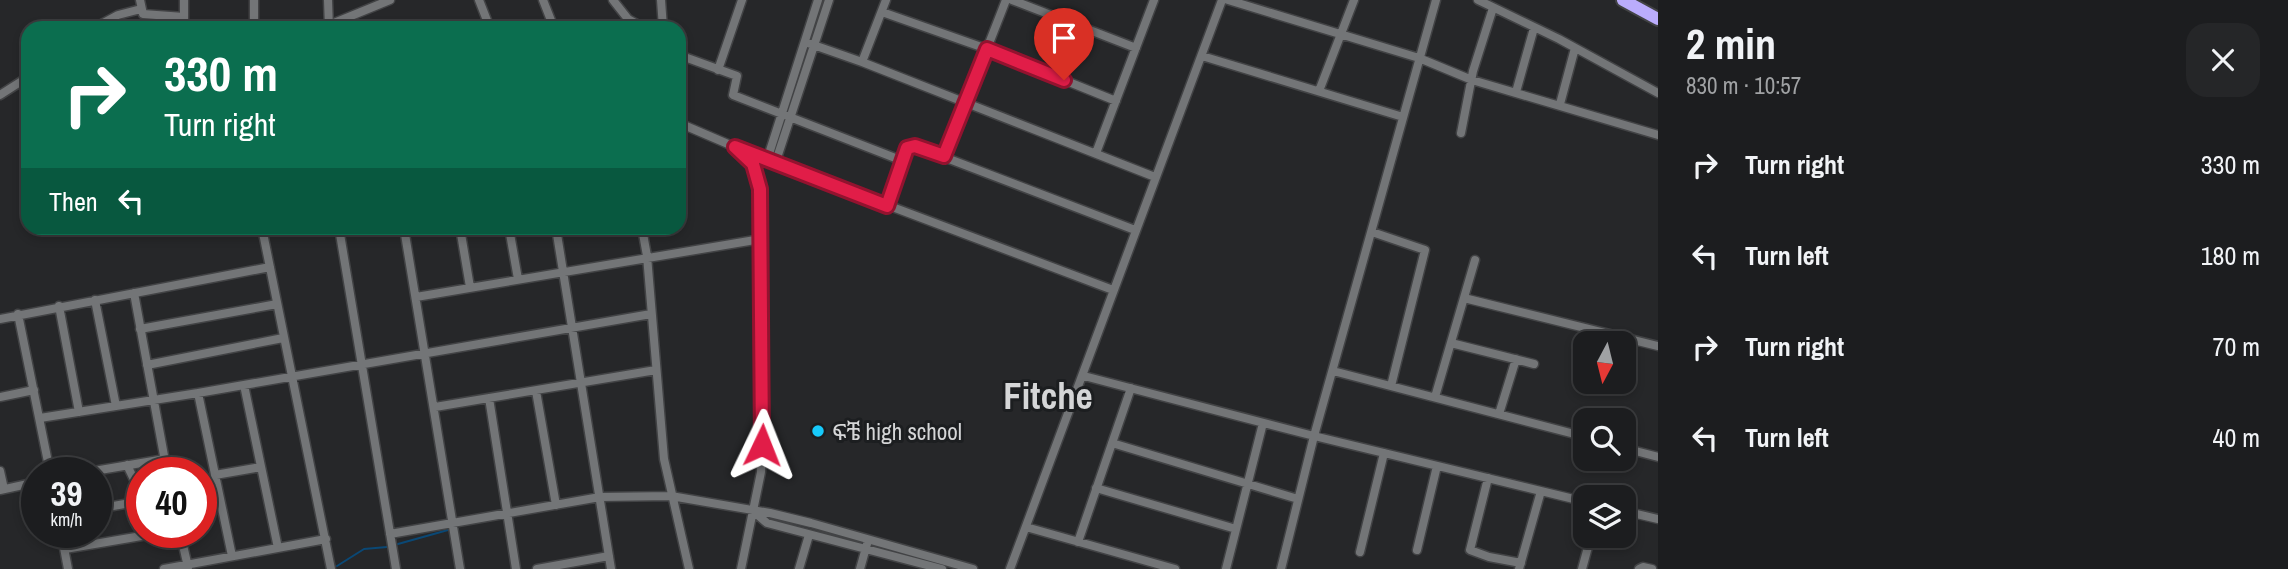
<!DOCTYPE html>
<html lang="en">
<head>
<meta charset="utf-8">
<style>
  body { margin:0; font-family:"Archivo Narrow","Noto Sans Ethiopic",sans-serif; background:#252628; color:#f1f3f6; height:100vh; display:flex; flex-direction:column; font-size:26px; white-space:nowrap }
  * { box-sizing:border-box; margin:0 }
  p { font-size:23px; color:#a0a2a4 }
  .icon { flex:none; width:38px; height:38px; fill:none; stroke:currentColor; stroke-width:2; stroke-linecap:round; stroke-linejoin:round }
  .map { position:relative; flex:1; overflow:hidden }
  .side { display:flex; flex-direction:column; background:#1c1d1f; width:630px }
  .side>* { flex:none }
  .top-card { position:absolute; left:21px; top:21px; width:665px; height:214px; border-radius:21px; box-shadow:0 4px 10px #0003,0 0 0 2px #3a3b3d; background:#0b6e4f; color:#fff; overflow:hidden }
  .needle { width:46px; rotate:187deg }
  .fabs { position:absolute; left:1573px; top:331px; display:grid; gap:14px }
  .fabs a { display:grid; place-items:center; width:63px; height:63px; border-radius:14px; background:#1c1d1f; box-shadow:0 4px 10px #0003,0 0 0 2px #3a3b3d; font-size:35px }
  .speed { position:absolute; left:21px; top:457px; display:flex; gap:14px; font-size:35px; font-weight:700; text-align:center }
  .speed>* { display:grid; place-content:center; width:91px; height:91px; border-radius:50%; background:#1c1d1f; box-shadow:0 4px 10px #0003,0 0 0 2px #3a3b3d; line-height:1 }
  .speed small { font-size:18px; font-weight:400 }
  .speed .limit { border:10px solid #d22; background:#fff; color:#111 }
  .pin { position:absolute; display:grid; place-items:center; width:60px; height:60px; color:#fff; margin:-72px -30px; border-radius:50% 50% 50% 0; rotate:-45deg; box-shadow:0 0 7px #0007 }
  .pin .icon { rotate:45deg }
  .me { position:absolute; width:77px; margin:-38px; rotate:2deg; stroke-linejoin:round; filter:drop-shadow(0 0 5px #0008) }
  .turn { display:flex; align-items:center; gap:24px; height:147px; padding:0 28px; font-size:32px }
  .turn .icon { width:91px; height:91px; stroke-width:2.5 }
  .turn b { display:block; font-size:49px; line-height:60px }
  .then { display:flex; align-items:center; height:66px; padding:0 28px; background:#0003; gap:14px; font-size:26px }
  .round { display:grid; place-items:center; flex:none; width:74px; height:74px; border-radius:21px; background:#252628 }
  .overview { display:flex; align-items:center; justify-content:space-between; height:119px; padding:0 28px }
  h1 { font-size:42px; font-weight:700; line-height:52px }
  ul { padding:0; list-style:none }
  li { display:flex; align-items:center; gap:21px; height:91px; padding:0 28px }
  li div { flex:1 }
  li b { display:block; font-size:26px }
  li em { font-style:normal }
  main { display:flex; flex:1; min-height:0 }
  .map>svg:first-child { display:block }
</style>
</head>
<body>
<main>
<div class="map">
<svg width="1658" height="569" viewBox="0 0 1658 569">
  <rect width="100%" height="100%" fill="#262729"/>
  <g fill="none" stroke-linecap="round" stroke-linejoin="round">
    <!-- stream -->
    <path stroke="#0a4875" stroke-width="2" d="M398 544 448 530
      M337 566 364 549 387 547"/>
    <defs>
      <path id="minor" d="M140 0 143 14 184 17
        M254 0V28
        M328 0 329 28
        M479 0 490 28
        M543 0 554 28
        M613 0 628 19 644 28
        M661 0 663 28
        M1012 0 1136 48
        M1228 0 1419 58 1472 80 1658 135
        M1478 0 1559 39 1658 93
        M882 12 987 49 1116 101
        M329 25 390 0
        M94 28 118 15 141 9
        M184 28V0
        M805 42 862 62 1155 177
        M679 55 737 76 733 95 903 161 907 148 915 146 1135 230
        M1202 56 1403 117
        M862 62 886 0
        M718 70 742 0
        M1319 91 1354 0
        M1516 92 1534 28
        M0 95 28 77
        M1560 104 1575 48
        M679 123 735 147 753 164 760 189 763 417 761 472 741 569
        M1461 133 1473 71 1493 8
        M741 150 1113 290
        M1096 153 1154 0
        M945 156 1006 0
        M767 160 818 0
        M775 164 829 0
        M887 206 903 161
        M262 228 331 569
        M339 228 396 569
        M404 228 460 569
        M460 228 470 287
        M509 228 518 279
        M556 228 611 569
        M642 228 647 256 664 459 689 569
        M1372 232 1425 250 1391 386
        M134 293 167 472
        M416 297 761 239
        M1464 298 1658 346
        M95 300 116 406
        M59 306 79 412
        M18 314 50 472
        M0 319 270 267
        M140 329 277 304
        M1451 343 1534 364
        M147 365 283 338
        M1333 371 1586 437
        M1084 376 1314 436 1586 502
        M244 385 278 548
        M536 391 556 505
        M198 393 232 556
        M0 397 34 390
        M1435 397 1475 260
        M489 398 516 569
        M435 407 656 370
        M1499 414 1516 359
        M40 418 198 393 651 314
        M1112 443 1298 499
        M1624 448 1658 457
        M127 465 142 496
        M0 471 4 489
        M88 472 165 459
        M215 475 261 467
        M1488 478 1470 550 1489 557 1521 563
        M1096 488 1236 529
        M0 490 37 482
        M96 509 142 501
        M753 511 767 523 942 569
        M1624 511 1658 519
        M1026 527 1175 569
        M61 532 68 569
        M180 532 188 567
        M390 534 600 497 671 496 770 513 811 523 973 569
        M1078 542 1131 388
        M65 549 165 532
        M1417 550 1437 466
        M1360 552 1384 453
        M164 569 326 539
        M537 569 609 556
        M799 569 809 535
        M860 569 867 544
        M1010 569 1222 0
        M1226 569 1263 423
        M1281 569 1314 436 1436 0
        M1519 569 1541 491
        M1582 569 1591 536
        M1639 569 1643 567 1652 569"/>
      <path id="highway" d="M1623 0 1658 19"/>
    </defs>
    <!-- minor casing -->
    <use href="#minor" stroke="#424345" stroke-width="11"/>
    <!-- highway casing -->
    <use href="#highway" stroke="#424345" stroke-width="16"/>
    <!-- minor -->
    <use href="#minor" stroke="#737577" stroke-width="8"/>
    <!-- highway -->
    <use href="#highway" stroke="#baacfc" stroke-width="12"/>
  </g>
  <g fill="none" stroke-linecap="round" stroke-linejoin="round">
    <defs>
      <path id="route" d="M762 445 760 189 753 164 735 147 887 206 907 148 915 146 944 156 987 49 1064 80"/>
    </defs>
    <!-- route casing -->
    <use href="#route" stroke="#92132f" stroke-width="18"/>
    <!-- route -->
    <use href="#route" stroke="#e11d48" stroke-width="12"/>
  </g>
  <!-- markers -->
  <circle fill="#17cafb" stroke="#1c1e20" stroke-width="2.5" cx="818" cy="431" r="7"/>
  <g text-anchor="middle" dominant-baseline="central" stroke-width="6" stroke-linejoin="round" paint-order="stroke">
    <!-- poi labels -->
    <g font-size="23" fill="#d5d6d7" stroke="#1c1e20" text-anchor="start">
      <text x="832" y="431">ፍቼ high school</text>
    </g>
    <!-- town labels -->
    <g font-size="37" font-weight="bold" fill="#d5d6d7" stroke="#1c1e20">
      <text x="1048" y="396">Fitche</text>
    </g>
  </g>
</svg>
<div class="fabs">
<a><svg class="needle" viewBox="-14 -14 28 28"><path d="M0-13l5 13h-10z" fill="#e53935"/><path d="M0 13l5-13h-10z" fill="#a0a2a4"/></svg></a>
<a><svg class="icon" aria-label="search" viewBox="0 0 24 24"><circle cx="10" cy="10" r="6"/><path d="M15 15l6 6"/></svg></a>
<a><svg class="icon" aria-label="layers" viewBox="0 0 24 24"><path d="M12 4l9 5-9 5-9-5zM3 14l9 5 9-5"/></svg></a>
</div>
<div class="speed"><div>39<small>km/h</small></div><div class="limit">40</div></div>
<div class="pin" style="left:1064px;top:80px;background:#d93025"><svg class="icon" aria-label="arrive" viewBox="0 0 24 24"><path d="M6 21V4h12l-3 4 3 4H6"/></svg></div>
<svg class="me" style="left:762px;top:445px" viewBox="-20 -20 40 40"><path d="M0-17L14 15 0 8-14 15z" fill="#e11d48" stroke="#fff" stroke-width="4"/></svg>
<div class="top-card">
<div class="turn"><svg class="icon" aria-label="right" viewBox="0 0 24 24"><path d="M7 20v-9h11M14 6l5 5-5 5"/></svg><div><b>330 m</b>Turn right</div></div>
<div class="then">Then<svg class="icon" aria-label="left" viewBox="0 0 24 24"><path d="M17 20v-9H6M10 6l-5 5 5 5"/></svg></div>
</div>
</div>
<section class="side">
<div class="overview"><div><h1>2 min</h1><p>830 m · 10:57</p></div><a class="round"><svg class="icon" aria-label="close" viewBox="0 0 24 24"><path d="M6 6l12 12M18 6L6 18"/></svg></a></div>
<ul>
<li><svg class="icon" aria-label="right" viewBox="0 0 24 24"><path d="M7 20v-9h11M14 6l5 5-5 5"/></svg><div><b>Turn right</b></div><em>330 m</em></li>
<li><svg class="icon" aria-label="left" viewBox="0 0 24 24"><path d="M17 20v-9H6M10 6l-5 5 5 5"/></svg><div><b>Turn left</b></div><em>180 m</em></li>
<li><svg class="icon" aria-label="right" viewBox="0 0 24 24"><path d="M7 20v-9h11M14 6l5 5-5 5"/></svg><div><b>Turn right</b></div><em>70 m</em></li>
<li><svg class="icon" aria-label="left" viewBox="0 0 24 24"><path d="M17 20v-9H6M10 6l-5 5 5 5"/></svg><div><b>Turn left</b></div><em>40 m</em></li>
</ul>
</section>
</main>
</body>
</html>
